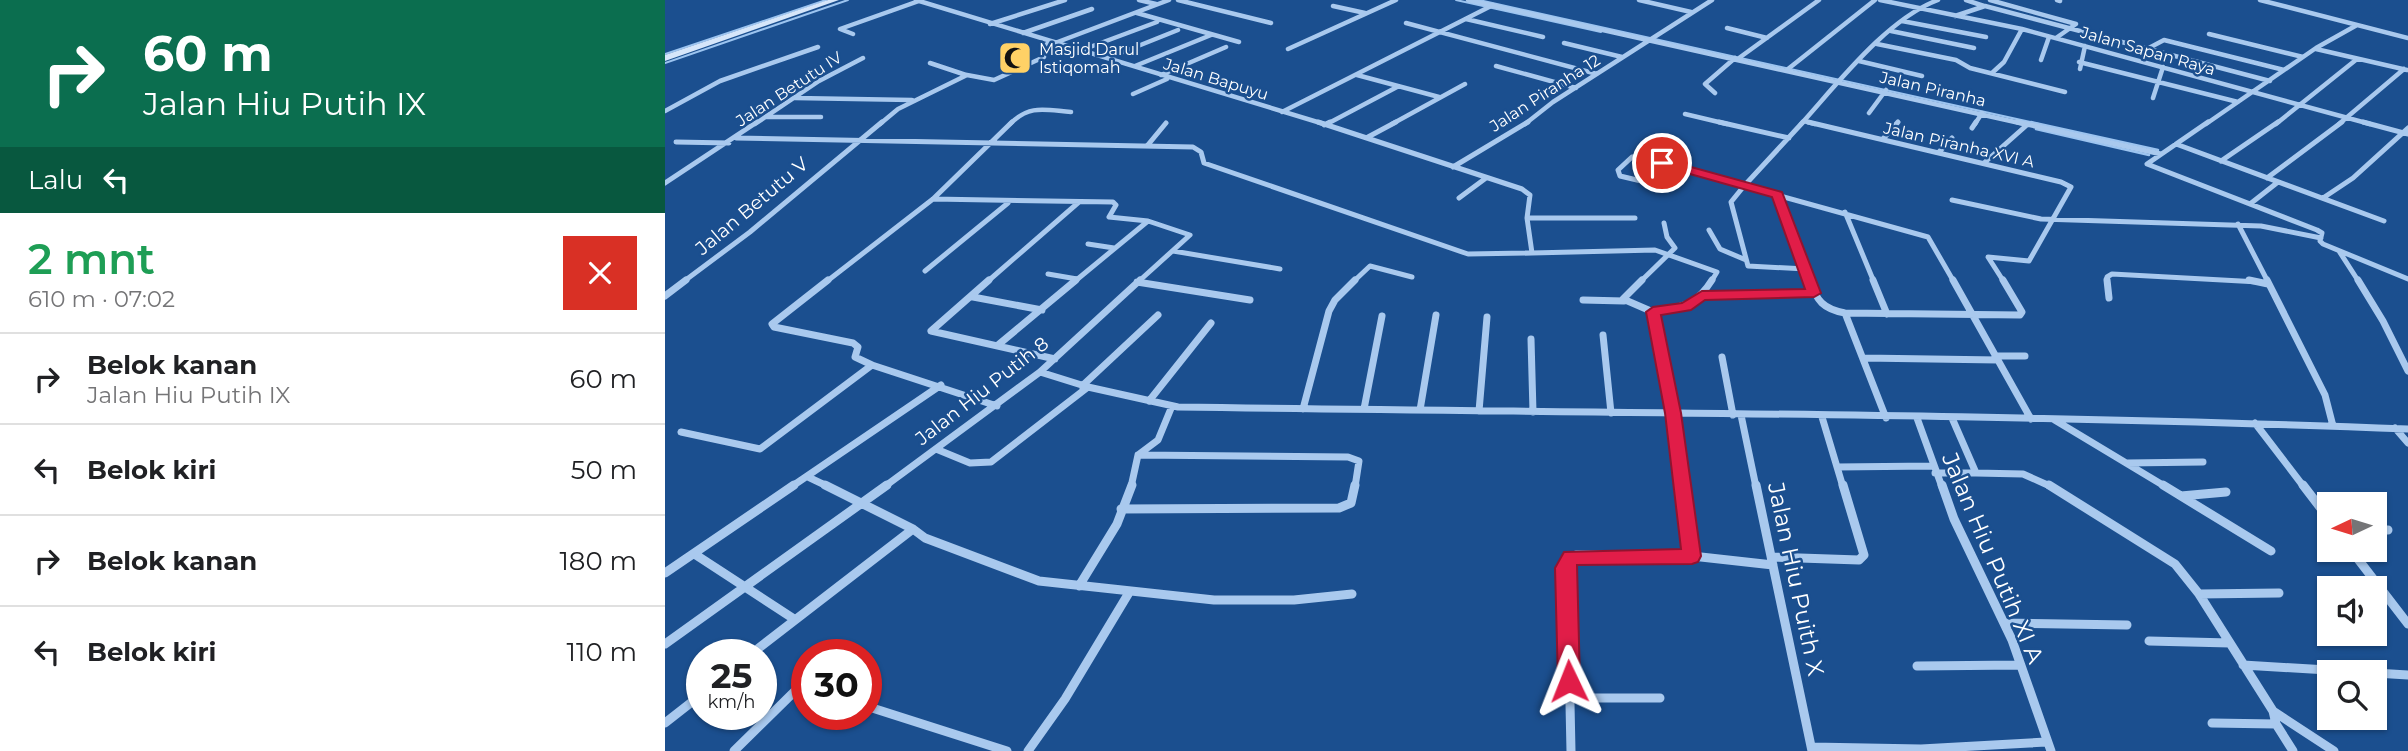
<!DOCTYPE html>
<html lang="id">
<head>
<meta charset="utf-8">
<style>
  body { margin:0; font-family:Montserrat,sans-serif; background:#f2f2f2; color:#202124; height:100vh; display:flex; flex-direction:column; font-size:26px; white-space:nowrap }
  * { box-sizing:border-box; margin:0 }
  p { font-size:23px; color:#757577 }
  .icon { flex:none; width:38px; height:38px; fill:none; stroke:currentColor; stroke-width:2; stroke-linecap:round; stroke-linejoin:round }
  .map { position:relative; flex:1; overflow:hidden }
  .details { display:flex; flex-direction:column; background:#fff; width:665px }
  .details>* { flex:none }
  .top-card { background:#0b6e4f; color:#fff; overflow:hidden }
  .needle { width:46px; rotate:266deg }
  .tools { position:absolute; left:1652px; top:492px; display:grid; gap:14px }
  .tools a { display:grid; place-items:center; width:70px; height:70px; border-radius:0px; background:#fff; box-shadow:0 2px 5px #0004; font-size:35px }
  .speed { position:absolute; left:21px; top:639px; display:flex; gap:14px; font-size:35px; font-weight:700; text-align:center }
  .speed>* { display:grid; place-content:center; width:91px; height:91px; border-radius:50%; background:#fff; box-shadow:0 2px 5px #0004; line-height:1 }
  .speed small { font-size:18px; font-weight:400 }
  .speed .limit { border:10px solid #d22; background:#fff; color:#111 }
  .pin { position:absolute; display:grid; place-items:center; width:60px; height:60px; color:#fff; margin:-30px; border:4px solid #fff; border-radius:50%; box-shadow:0 2px 7px #0007 }
  .me { position:absolute; width:77px; margin:-38px; rotate:358deg; stroke-linejoin:round; filter:drop-shadow(0 0 5px #0008) }
  .turn { display:flex; align-items:center; gap:24px; height:147px; padding:0 28px; font-size:32px }
  .turn .icon { width:91px; height:91px; stroke-width:2.5 }
  .turn b { display:block; font-size:49px; line-height:60px }
  .then { display:flex; align-items:center; height:66px; padding:0 28px; background:#0003; gap:14px; font-size:26px }
  .round { display:grid; place-items:center; flex:none; width:74px; height:74px; border-radius:0px; background:#f2f2f2 }
  .overview { display:flex; align-items:center; justify-content:space-between; height:119px; padding:0 28px }
  h1 { font-size:42px; font-weight:600; line-height:52px; color:#1e9e55 }
  ul { padding:0; list-style:none }
  li { display:flex; align-items:center; gap:21px; height:91px; padding:0 28px; border-top:2px solid #e0e0e0 }
  li div { flex:1 }
  li b { display:block; font-size:26px }
  li em { font-style:normal }
  main { display:flex; flex:1; min-height:0 }
  .map>svg:first-child { display:block }
</style>
</head>
<body>
<main>
<section class="details">
<div class="top-card">
<div class="turn"><svg class="icon" aria-label="right" viewBox="0 0 24 24"><path d="M7 20v-9h11M14 6l5 5-5 5"/></svg><div><b>60 m</b>Jalan Hiu Putih IX</div></div>
<div class="then">Lalu<svg class="icon" aria-label="left" viewBox="0 0 24 24"><path d="M17 20v-9H6M10 6l-5 5 5 5"/></svg></div>
</div>
<div class="overview"><div><h1>2 mnt</h1><p>610 m · 07:02</p></div><a class="round" style="background:#d93025;color:#fff"><svg class="icon" aria-label="close" viewBox="0 0 24 24"><path d="M6 6l12 12M18 6L6 18"/></svg></a></div>
<ul>
<li><svg class="icon" aria-label="right" viewBox="0 0 24 24"><path d="M7 20v-9h11M14 6l5 5-5 5"/></svg><div><b>Belok kanan</b><p>Jalan Hiu Putih IX</p></div><em>60 m</em></li>
<li><svg class="icon" aria-label="left" viewBox="0 0 24 24"><path d="M17 20v-9H6M10 6l-5 5 5 5"/></svg><div><b>Belok kiri</b></div><em>50 m</em></li>
<li><svg class="icon" aria-label="right" viewBox="0 0 24 24"><path d="M7 20v-9h11M14 6l5 5-5 5"/></svg><div><b>Belok kanan</b></div><em>180 m</em></li>
<li><svg class="icon" aria-label="left" viewBox="0 0 24 24"><path d="M17 20v-9H6M10 6l-5 5 5 5"/></svg><div><b>Belok kiri</b></div><em>110 m</em></li>
</ul>
</section>
<div class="map">
<svg width="1743" height="751" viewBox="0 0 1743 751">
  <rect width="100%" height="100%" fill="#1b4f8f"/>
  <g fill="none" stroke-linecap="round" stroke-linejoin="round">
    <!-- stream-far1 -->
    <path stroke="#9cc4f0" stroke-width="2" d="M791 0 936 32
      M814 0 1374 124
      M0 54 161 0
      M0 63 183 0"/>
    <!-- stream -->
    <path stroke="#9cc4f0" stroke-width="2.5" d="M1366 122 1493 150
      M1371 129 1484 155"/>
    <!-- minor-far3 -->
    <path stroke="#a9c9ee" stroke-width="4.5" d="M251 0 659 124
      M474 0 491 4
      M513 0 606 23
      M803 0 1359 124
      M974 0 1026 12
      M1215 0 1357 29 1705 124
      M1301 0 1319 6
      M1325 0 1411 24 1391 38
      M1392 0 1395 1
      M1595 0 1743 38
      M668 6 700 13
      M472 13 574 42
      M1290 16 1320 6 1605 81
      M801 19 878 37
      M1237 21 1321 37
      M741 23 932 74
      M325 24 400 0
      M1062 28 1102 38
      M1226 31 1309 48
      M358 33 427 9
      M188 34 175 29 254 1
      M1544 34 1638 57
      M390 43 504 0
      M899 43 957 57
      M1212 44 1291 60 1305 68 1400 92
      M623 49 731 0
      M1482 49 1499 40 1619 70
      M1651 49 1742 70
      M417 50 492 22
      M443 58 513 30
      M1074 58 1154 0
      M1376 60 1384 37
      M1194 61 1257 76
      M1414 62 1573 102
      M265 63 301 75
      M470 66 546 35
      M831 66 911 88
      M1123 69 1210 0
      M1415 69 1420 46
      M1327 73 1339 62 1357 29
      M496 75 561 47
      M692 75 774 97
      M1050 93 1040 84 1070 58
      M468 94 502 79
      M130 98 247 100
      M1488 98 1498 67
      M0 111 55 81 153 47
      M617 112 828 5
      M1204 113 1221 90
      M1020 114 1062 124
      M102 117H156
      M1139 121 1150 124
      M90 124 154 81 198 58
      M215 124 233 109 302 75 329 80 379 57 377 47 386 42
      M345 124C365 104 380 110 406 112
      M662 124 732 87
      M727 124 800 84
      M860 124 888 102 1047 0
      M1136 124C1173 83 1222 19 1273 0
      M1310 124 1317 113
      M1541 124 1651 48 1692 25
      M1611 124 1692 59
      M1674 124 1739 69"/>
    <!-- minor-far2 -->
    <path stroke="#a9c9ee" stroke-width="5" d="M653 122 857 189 865 195 862 218 867 253 990 250 1052 272 1046 282
      M1054 122 1124 138
      M1143 122 1396 182 1406 187 1364 261 1323 257 1339 282
      M1352 122 1496 154
      M1543 122 1482 164 1652 230 1657 233 1655 241 1658 244 1743 279
      M1698 122 1743 134
      M659 125 665 122
      M1307 128 1311 122
      M703 137 731 122
      M71 138 528 147 536 152 539 163 803 254 867 253
      M1218 139 1233 122
      M11 142 64 143
      M1511 144 1719 221
      M482 146 501 123
      M1274 152 1287 138
      M1556 161 1613 122
      M1319 163 1363 124
      M788 167 863 122
      M1602 178 1677 122
      M0 183 92 122
      M1006 188 955 176 953 170 967 157 975 156 1079 186 1138 122
      M1113 194 1145 282
      M794 198 821 178
      M1658 198 1688 178 1743 128
      M268 199 448 202 451 205 444 217 483 221 409 282
      M1287 200 1376 219 1596 226 1656 238
      M1585 204 1613 182
      M1180 212 1209 282
      M862 218H970
      M1573 224 1603 282
      M1044 230 1055 249 1081 260
      M423 244 449 248
      M508 251 615 269
      M1674 251 1694 282
      M1141 269 1083 266 1066 202 1079 186 1263 237 1289 282
      M260 271 343 203
      M383 274 412 279
      M18 282 85 232 217 122
      M161 282 268 199 347 122
      M322 282 414 202
      M473 282 525 235 483 221
      M688 282 705 266 747 277
      M975 282 1010 248 1002 237 999 223
      M1442 282V277L1447 274 1594 282"/>
    <!-- minor-far1 -->
    <path stroke="#a9c9ee" stroke-width="7" d="M163 280 107 324 109 327 188 343 193 347 190 357 207 365 332 406
      M977 280 958 299 988 312
      M1144 280C1152 301 1158 309 1180 313L1355 315 1357 312 1338 280
      M1208 280 1222 314
      M1288 280 1366 419
      M1442 280 1444 298
      M1584 280 1603 284
      M1602 280 1660 395 1668 426
      M1693 280 1718 321 1743 371
      M472 282 585 300
      M0 296 21 280
      M1037 296 1149 293
      M308 297 377 310
      M918 300 959 301
      M1180 313 1221 418
      M266 331 324 280
      M266 331 390 359
      M938 335 946 413
      M866 339 868 412
      M333 345 411 280
      M1330 356H1360
      M1057 357 1068 415
      M1199 358 1333 360
      M375 372 423 387 513 407C923 413 1333 413 1743 429
      M417 386 493 315
      M484 401 546 323
      M638 409 664 311 670 300 690 280
      M699 409 717 316
      M755 410 771 315
      M814 411 822 317
      M1076 415 1091 487
      M1157 417 1178 487
      M1252 418 1277 487
      M1287 418 1311 473 1358 474 1387 487
      M1388 419 1501 487
      M1590 423 1639 487
      M1730 428 1743 443
      M16 432 95 449 207 365
      M271 449 305 463 326 462 423 387
      M473 455 683 457 694 461 690 487
      M1462 463 1538 462
      M1172 467 1267 466
      M1270 473H1311
      M143 477 164 487
      M126 487 276 385
      M219 487 375 372 475 280
      M466 487 473 455 493 440 507 406
      M1018 487 1008 413 988 312C1017 306 1030 307 1047 280"/>
    <!-- minor -->
    <path stroke="#a9c9ee" stroke-width="9" d="M1018 485 1027 556 1108 565
      M1091 485 1147 751
      M1277 485 1289 519 1347 640 1386 751
      M1384 485 1510 564 1534 594 1608 711 1611 724 1628 751
      M1498 485 1606 551
      M1638 485 1664 519
      M1516 496 1561 492
      M456 509 674 508 686 503 690 485
      M248 529 260 538 374 581 549 600H629L687 594
      M1710 530H1723
      M1686 550 1743 624
      M31 555 129 619
      M1107 557 1194 560 1199 555 1178 485
      M0 573 129 485
      M414 586 452 524 467 485
      M1534 594 1614 593
      M1339 623 1462 625
      M1484 641 1565 643
      M0 644 222 485
      M86 654 248 529 160 485
      M1578 665 1696 672
      M1252 666 1355 665
      M1710 673 1743 675
      M904 698H995
      M201 706 342 751
      M1608 711 1669 751
      M0 723 37 694
      M1547 723 1611 724
      M1147 747 1256 749 1381 742
      M69 751 130 691 142 685
      M363 751 400 699 465 591
      M906 751 902 562 911 555 1027 556"/>
    <!-- secondary -->
    <path fill="#d6e6fa" fill-rule="evenodd" d="M163 0H174L0 61V55Z"/>
  </g>
  <!-- route -->
  <path fill="#e11d48" stroke="#92132f" stroke-width="2" d="M997 159 1117 192 1156 293 1149 297 1040 300 1026 310 996 315 1016 413 1036 556 1033 562 1027 564 912 565 915 681 911 688 904 691 896 688 893 681 890 568 899 552 1016 549 1000 413 981 312 988 307 1017 303 1037 291 1140 289 1107 197 993 165 991 163Z"/>
  <!-- icons -->
  <defs>
    <symbol id="mosque-square" viewBox="-11 -11 22 22"><rect x="-9" y="-9" width="18" height="18" rx="4" fill="#ffd166" stroke="#1b4f8f"/><path d="M3.5-4.9A6 6 0 1 0 3.5 4.9A5 5 0 1 1 3.5-4.9Z" fill="#111"/></symbol>
  </defs>
  <g fill-rule="evenodd">
    <use href="#mosque-square" x="331" y="39" width="38" height="38"/>
  </g>
  <g text-anchor="middle" dominant-baseline="central" stroke-width="5" stroke-linejoin="round" paint-order="stroke">
    <!-- far-poi labels -->
    <g font-size="16" fill="#fff" stroke="#1b4f8f" text-anchor="start">
      <text x="374" y="49">Masjid Darul<tspan x="374" dy="18">Istiqomah</tspan></text>
    </g>
    <!-- far-street labels -->
    <g font-size="16" fill="#fff" stroke="#1b4f8f">
      <text transform="translate(1483 51) rotate(16)">Jalan Sapan Raya</text>
      <text transform="translate(551 79) rotate(17)">Jalan Bapuyu</text>
      <text transform="translate(124 89) rotate(-33)">Jalan Betutu IV</text>
      <text transform="translate(1268 89) rotate(13)">Jalan Piranha</text>
      <text transform="translate(880 93) rotate(-33)">Jalan Piranha 12</text>
      <text transform="translate(1294 145) rotate(13)">Jalan Piranha XVI A</text>
    </g>
    <!-- street labels -->
    <g font-size="19" fill="#fff" stroke="#1b4f8f">
      <text transform="translate(87 206) rotate(-40)">Jalan Betutu V</text>
      <text transform="translate(317 391) rotate(-38)">Jalan Hiu Putih 8</text>
    </g>
    <!-- near-street labels -->
    <g font-size="23" fill="#fff" stroke="#1b4f8f">
      <text transform="translate(1328 558) rotate(67)">Jalan Hiu Putih XI A</text>
      <text transform="translate(1131 579) rotate(78)">Jalan Hiu Puith X</text>
    </g>
  </g>
</svg>
<div class="tools">
<a><svg class="needle" viewBox="-14 -14 28 28"><path d="M0-13l5 13h-10z" fill="#e53935"/><path d="M0 13l5-13h-10z" fill="#757577"/></svg></a>
<a><svg class="icon" aria-label="sound" viewBox="0 0 24 24"><path d="M4 9h4l5-4v14l-5-4H4zM17 9q2 3 0 6"/></svg></a>
<a><svg class="icon" aria-label="search" viewBox="0 0 24 24"><circle cx="10" cy="10" r="6"/><path d="M15 15l6 6"/></svg></a>
</div>
<div class="speed"><div>25<small>km/h</small></div><div class="limit">30</div></div>
<div class="pin" style="left:997px;top:163px;background:#d93025"><svg class="icon" aria-label="arrive" viewBox="0 0 24 24"><path d="M6 21V4h12l-3 4 3 4H6"/></svg></div>
<svg class="me" style="left:904px;top:681px" viewBox="-20 -20 40 40"><path d="M0-17L14 15 0 8-14 15z" fill="#e11d48" stroke="#fff" stroke-width="4"/></svg>
</div>
</main>
</body>
</html>
